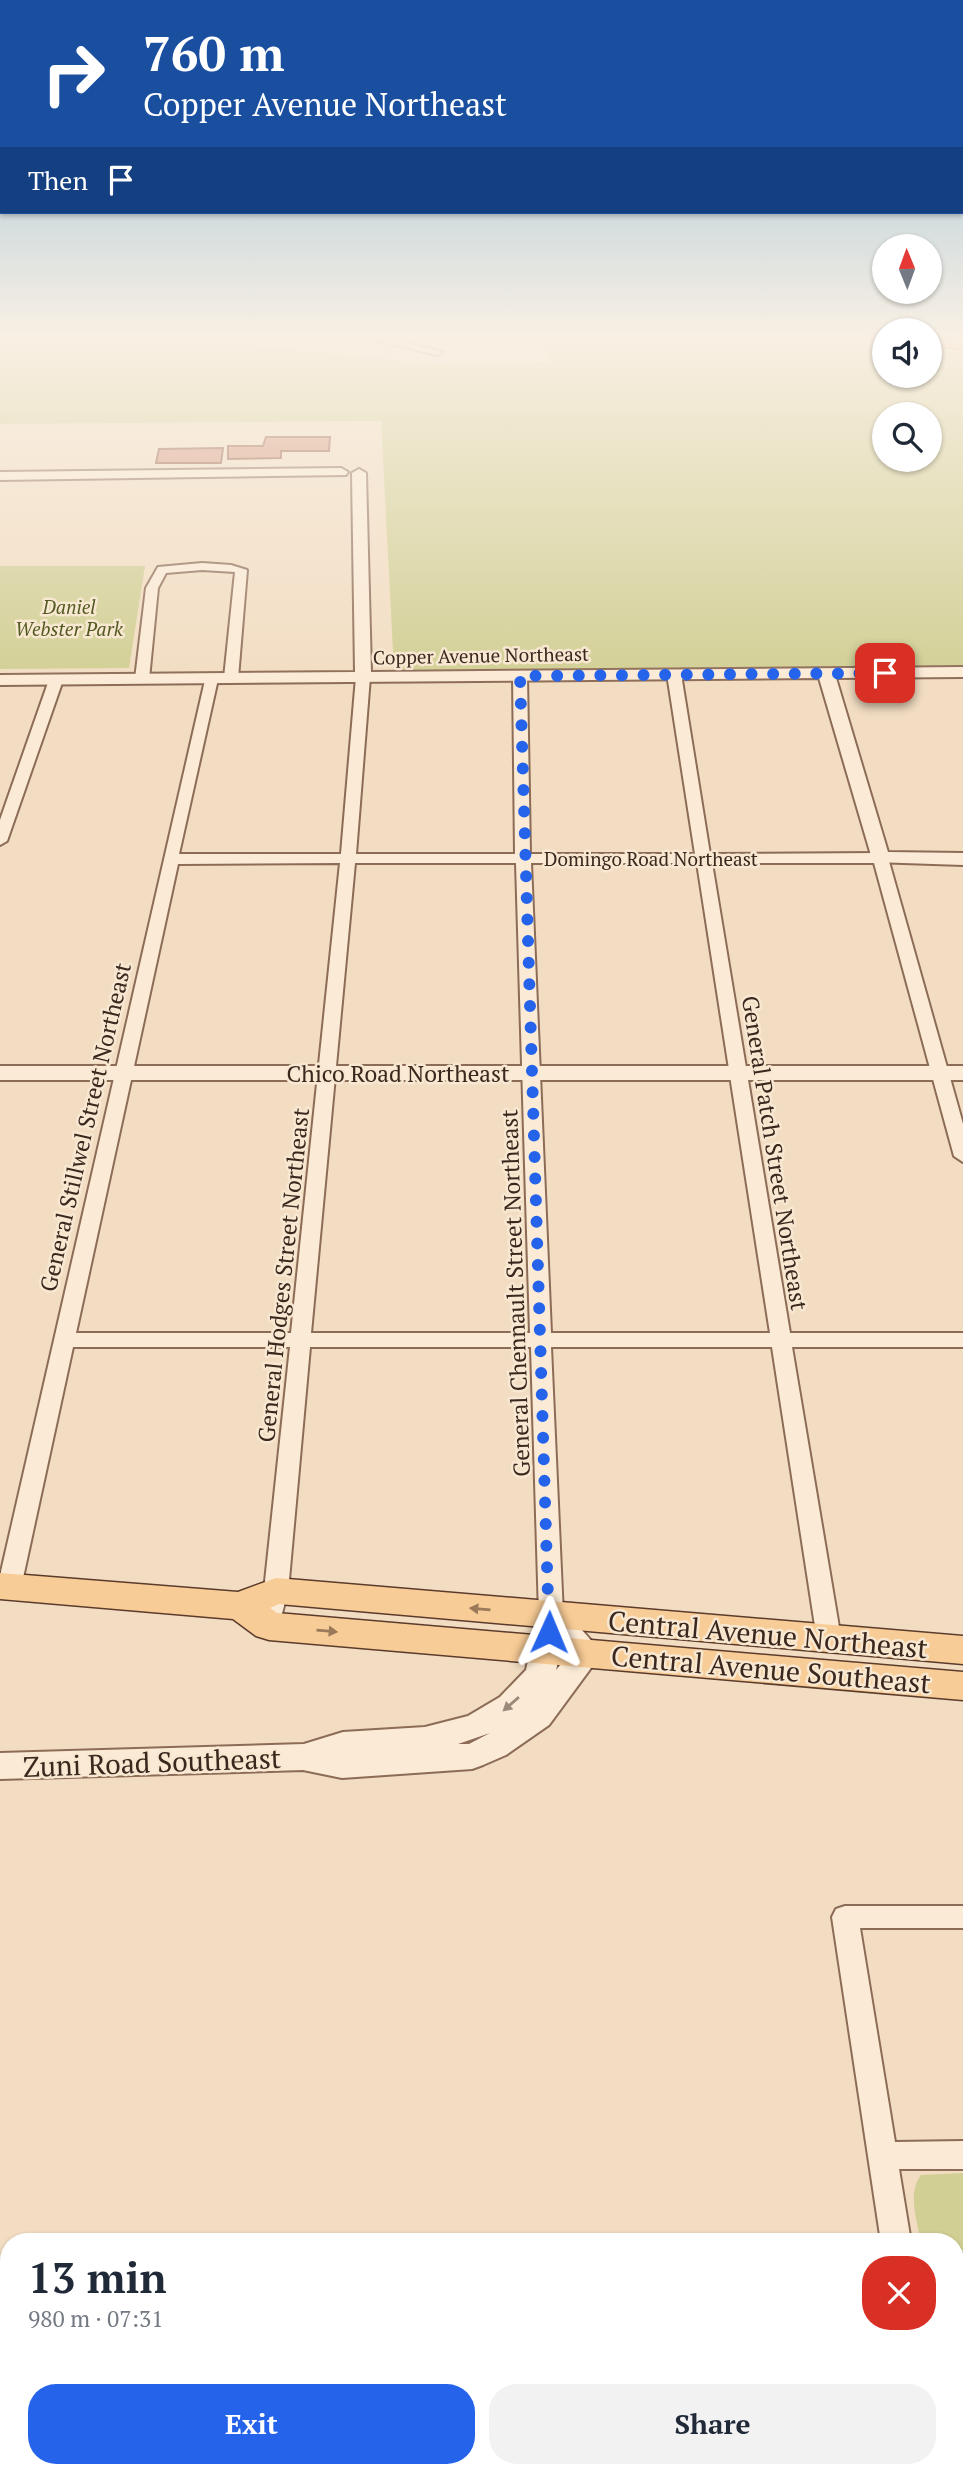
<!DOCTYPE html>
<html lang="en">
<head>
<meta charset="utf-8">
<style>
  body { margin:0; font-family:"PT Serif",serif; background:#f2f2f3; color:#1f2937; height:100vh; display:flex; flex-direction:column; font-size:26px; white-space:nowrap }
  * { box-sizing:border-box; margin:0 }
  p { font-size:23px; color:#747a83 }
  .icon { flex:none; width:38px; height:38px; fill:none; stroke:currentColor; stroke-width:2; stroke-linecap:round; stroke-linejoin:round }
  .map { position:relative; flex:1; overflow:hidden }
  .details { position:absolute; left:0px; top:2233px; width:964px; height:245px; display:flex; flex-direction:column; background:#fff; border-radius:28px 28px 0 0; box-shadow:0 2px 5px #0004 }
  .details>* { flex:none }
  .guide { position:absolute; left:0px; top:0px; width:964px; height:214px; box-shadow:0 2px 5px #0004; background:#1a4fa0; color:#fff; overflow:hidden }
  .needle { width:46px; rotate:359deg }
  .controls { position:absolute; left:872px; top:234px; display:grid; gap:14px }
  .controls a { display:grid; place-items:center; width:70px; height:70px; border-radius:50%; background:#fff; box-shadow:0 2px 5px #0004; font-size:35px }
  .pin { position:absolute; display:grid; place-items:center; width:60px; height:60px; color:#fff; margin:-30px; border-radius:14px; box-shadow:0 4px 10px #0006 }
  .me { position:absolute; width:77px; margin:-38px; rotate:1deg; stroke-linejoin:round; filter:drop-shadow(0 0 5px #0008) }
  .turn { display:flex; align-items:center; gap:24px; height:147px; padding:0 28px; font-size:32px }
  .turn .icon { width:91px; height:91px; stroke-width:2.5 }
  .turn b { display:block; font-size:49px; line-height:60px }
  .then { display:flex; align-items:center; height:66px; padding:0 28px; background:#0003; gap:14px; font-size:26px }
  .round { display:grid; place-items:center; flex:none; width:74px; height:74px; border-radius:28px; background:#f2f2f3 }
  .overview { display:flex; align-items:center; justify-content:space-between; height:119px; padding:0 28px }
  h1 { font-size:42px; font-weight:700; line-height:52px }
  .action { display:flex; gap:14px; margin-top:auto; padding:14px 28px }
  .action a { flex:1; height:80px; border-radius:28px; background:#2563eb; color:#fff; font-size:28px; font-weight:700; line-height:80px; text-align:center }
  .action a+a { background:#f2f2f3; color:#1f2937 }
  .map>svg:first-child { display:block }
</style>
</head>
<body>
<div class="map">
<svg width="963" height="2478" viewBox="0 0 963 2478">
  <rect width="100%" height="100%" fill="#f2ddc2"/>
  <!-- green -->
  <path fill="#d1cf94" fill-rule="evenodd" d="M0 339H192L433 364 547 362V339H879L884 340V376H929V346L963 350V666L394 670 381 421 0 424ZM884 415H929V460H884Z
    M0 566H145L129 668 0 669Z
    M963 2173V2478H958L956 2462V2242H921C917 2220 907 2193 921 2175Z"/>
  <!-- building -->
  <path fill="#d38f74" stroke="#8e503b" stroke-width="2" d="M266 437H330L329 451H281V458L228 459V446H263Z
    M223 448 221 463H156L159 449Z"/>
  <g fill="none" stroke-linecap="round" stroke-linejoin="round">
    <defs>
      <path id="minor" d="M372 339H392L442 352 437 355Z
        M202 563 231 565 247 570 238 678 231 682 224 678 235 572 202 570 166 573 158 588 149 679 147 682H137L135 679 146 588 158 567Z
        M674 670 681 674 710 854 880 853 888 858 963 1124V1162L954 1156 874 863H712L790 1333H963V1347H792L841 1639 837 1645 829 1648 821 1645 817 1639 772 1347H551L563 1615 559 1621 551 1624 543 1621 539 1615 531 1347H310L288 1591 277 1632 269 1635 261 1632 257 1626 264 1591 290 1347H73L21 1587 17 1593 9 1595 1 1593 0 1576 206 676H216L218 679 179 854H341L356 677 363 673 370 677 356 854H515L513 675 520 671 527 675 530 854H695L667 674ZM340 863 291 1333H76L178 864ZM355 863H516L530 1333H311ZM531 863H697L770 1333H551Z
        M56 676 63 680 7 841 0 845V820L49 680Z
        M845 1906H963V1928H860L895 2142 963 2141V2169H899L911 2242H881L832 1917 836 1909Z
        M915 2469H947L949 2478H917Z"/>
      <path id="tertiary" d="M341 468 348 472 346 475 0 480V472Z
        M359 469 366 473 371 672 963 667V677L836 678 888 852 963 853V865L873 862 819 678 0 685V675L355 672 352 473Z
        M0 1066H963V1080H0Z
        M551 1604 562 1607 602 1653 549 1725 506 1755 483 1765 472 1769 342 1778 303 1770 0 1779V1753L304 1744 343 1732 425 1727 468 1716 500 1697 526 1670 534 1632 541 1623 536 1615 540 1607ZM562 1646 569 1654 556 1670ZM490 1733 469 1744H458Z"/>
      <path id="primary" d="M0 1573 238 1592 276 1578 963 1636V1664L279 1604 270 1608 277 1613 963 1672V1700L269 1640 256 1636 233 1619 0 1599Z"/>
      <path id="motorway" d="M929 339H963V349L929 345Z"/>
    </defs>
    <!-- minor casing -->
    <use href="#minor" stroke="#8d6c57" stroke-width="4"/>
    <!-- tertiary casing -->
    <use href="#tertiary" stroke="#8d6c57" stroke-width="4"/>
    <!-- primary casing -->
    <use href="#primary" stroke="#5a3b2c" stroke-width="3"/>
    <!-- motorway casing -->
    <use href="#motorway" stroke="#5a3b2c" stroke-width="3"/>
    <!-- minor -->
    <use href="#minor" fill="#fbebd6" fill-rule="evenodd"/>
    <!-- tertiary -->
    <use href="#tertiary" fill="#fbebd6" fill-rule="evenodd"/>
    <!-- primary -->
    <use href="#primary" fill="#f8cc96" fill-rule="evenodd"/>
    <!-- motorway -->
    <use href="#motorway" fill="#e88e4b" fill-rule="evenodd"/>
  </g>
  <!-- one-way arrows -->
  <defs><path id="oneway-solid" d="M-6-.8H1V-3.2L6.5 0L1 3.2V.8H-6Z" transform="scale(1.75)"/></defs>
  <g fill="#9a7a5a">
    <use href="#oneway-solid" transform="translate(480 1609) rotate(-175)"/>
    <use href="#oneway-solid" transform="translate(327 1631) rotate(5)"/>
  </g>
  <use fill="#9b897a" href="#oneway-solid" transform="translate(511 1704) rotate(139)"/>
  <!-- sky -->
  <linearGradient id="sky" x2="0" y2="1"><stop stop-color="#8dbad4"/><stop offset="0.49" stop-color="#f9f0e4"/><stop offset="1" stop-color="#f9f0e4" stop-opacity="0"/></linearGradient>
  <rect width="963" height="686" fill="url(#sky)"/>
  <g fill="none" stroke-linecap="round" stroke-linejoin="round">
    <!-- route -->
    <path stroke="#2563eb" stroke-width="12" stroke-dasharray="0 21.6" d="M549 1632 520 676 885 673"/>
  </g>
  <g text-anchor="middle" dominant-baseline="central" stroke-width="5" stroke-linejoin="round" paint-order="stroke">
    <!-- far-park labels -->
    <g font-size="19" font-style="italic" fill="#535a22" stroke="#f8e8d2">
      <text x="69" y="606">Daniel<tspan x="69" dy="22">Webster Park</tspan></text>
    </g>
    <!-- far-street labels -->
    <g font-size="19" fill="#3b271d" stroke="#f8e8d2">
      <text transform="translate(481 655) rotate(-1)">Copper Avenue Northeast</text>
      <text x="651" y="858">Domingo Road Northeast</text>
    </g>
    <!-- street labels -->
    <g font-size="23" fill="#3b271d" stroke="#f8e8d2">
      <text x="398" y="1073">Chico Road Northeast</text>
      <text transform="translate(85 1127) rotate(-77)">General Stillwel Street Northeast</text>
      <text transform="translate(775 1153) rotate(81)">General Patch Street Northeast</text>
      <text transform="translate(283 1275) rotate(-84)">General Hodges Street Northeast</text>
      <text transform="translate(515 1293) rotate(-92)">General Chennault Street Northeast</text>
    </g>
    <!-- near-street labels -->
    <g font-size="28" fill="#3b271d" stroke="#f8e8d2">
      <text transform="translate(768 1634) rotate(5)">Central Avenue Northeast</text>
      <text transform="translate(771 1669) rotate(5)">Central Avenue Southeast</text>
      <text transform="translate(152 1762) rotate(-2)">Zuni Road Southeast</text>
    </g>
  </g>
</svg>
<div class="controls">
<a><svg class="needle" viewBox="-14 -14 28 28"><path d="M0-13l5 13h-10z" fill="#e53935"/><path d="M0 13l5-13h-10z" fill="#747a83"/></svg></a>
<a><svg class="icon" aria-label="sound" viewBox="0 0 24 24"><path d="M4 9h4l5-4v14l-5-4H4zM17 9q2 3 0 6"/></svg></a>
<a><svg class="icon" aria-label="search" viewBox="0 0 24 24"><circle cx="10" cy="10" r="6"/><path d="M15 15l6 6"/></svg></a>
</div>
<div class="pin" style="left:885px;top:673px;background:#d93025"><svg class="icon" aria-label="arrive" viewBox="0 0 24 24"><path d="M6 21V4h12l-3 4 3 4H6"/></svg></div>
<svg class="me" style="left:549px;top:1632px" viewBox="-20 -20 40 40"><path d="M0-17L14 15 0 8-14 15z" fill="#2563eb" stroke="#fff" stroke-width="4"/></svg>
<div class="guide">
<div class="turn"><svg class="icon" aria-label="right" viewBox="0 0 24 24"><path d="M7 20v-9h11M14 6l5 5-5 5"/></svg><div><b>760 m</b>Copper Avenue Northeast</div></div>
<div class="then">Then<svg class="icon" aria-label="arrive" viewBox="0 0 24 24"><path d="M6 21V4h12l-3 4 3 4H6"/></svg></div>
</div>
<section class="details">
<div class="overview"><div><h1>13 min</h1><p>980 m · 07:31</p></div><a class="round" style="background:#d93025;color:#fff"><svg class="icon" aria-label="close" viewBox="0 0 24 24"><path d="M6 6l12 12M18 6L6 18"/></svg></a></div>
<div class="action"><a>Exit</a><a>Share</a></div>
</section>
</div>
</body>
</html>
